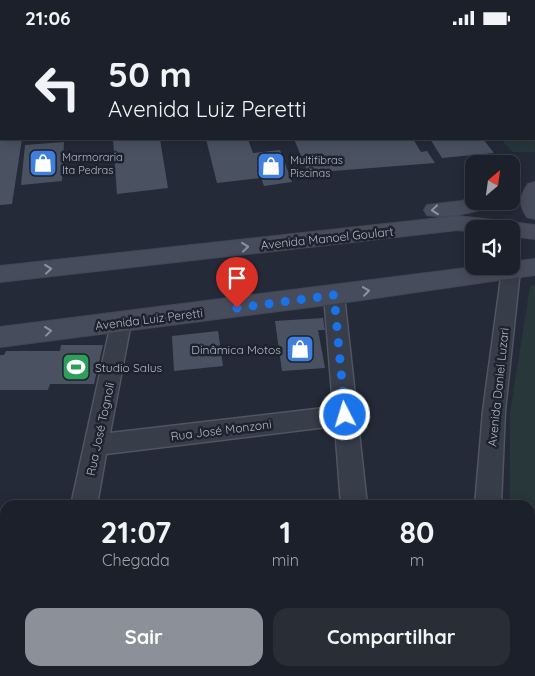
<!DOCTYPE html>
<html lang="pt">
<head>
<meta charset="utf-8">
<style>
  body { margin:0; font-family:Quicksand,sans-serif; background:#282d36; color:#f1f3f6; height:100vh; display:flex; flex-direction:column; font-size:19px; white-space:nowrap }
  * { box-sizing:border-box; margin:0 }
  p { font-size:16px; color:#a0a3a8 }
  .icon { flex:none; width:28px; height:28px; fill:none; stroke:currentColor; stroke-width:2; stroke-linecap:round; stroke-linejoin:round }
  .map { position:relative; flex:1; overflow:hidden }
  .drawer { position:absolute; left:0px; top:465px; width:535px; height:176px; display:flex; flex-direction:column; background:#1b202a; border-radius:15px 15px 0 0; box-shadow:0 2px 12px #0003,0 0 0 1px #393e47 }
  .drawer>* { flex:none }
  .top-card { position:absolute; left:0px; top:0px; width:535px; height:105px; box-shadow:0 2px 12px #0003,0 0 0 1px #393e47; background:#1b202a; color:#f1f3f6; overflow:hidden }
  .needle { width:32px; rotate:29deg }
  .buttons { position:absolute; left:465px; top:120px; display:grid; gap:10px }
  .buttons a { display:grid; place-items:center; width:55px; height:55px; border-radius:10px; background:#1b202a; box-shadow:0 2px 12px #0003,0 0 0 1px #393e47; font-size:25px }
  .pin { position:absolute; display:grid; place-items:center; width:42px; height:42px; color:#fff; margin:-51px -21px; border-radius:50% 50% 50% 0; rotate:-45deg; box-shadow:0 0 5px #0007 }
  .pin .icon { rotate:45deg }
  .me { position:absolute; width:55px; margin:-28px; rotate:355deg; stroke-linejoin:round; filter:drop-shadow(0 0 4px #0008) }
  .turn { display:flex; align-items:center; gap:18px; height:105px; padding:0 25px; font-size:22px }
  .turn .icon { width:65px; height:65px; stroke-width:2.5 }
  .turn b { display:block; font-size:35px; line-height:42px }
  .eta { display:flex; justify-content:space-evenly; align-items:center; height:85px; text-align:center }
  .eta b { font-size:30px; font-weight:800; line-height:35px }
  .action { display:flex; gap:10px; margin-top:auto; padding:10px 25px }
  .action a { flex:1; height:58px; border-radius:15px; background:#8c9099; color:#fff; font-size:20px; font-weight:800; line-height:58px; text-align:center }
  .action a+a { background:#282d36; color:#f1f3f6 }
  .status { display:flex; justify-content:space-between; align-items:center; height:35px; padding:0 25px; background:#1b202a; direction:ltr }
  .status svg { height:14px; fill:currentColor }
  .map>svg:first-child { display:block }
</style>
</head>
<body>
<div class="status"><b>21:06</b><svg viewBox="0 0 49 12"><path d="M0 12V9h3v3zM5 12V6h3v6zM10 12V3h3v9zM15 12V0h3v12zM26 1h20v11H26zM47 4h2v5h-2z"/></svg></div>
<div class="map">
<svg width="535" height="641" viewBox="0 0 535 641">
  <rect width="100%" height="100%" fill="#242a38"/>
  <!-- green -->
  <path fill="#27373a" d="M0 0H262L269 1H1L0 31Z
    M534 65 535 117H512L501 104H534Z
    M535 250V594L530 581V470H510V377L530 251Z"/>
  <!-- building -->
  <path fill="#4a5262" d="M0 104H22L12 169 0 170Z
    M113 104H160L168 153 117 159Z
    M206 104H248L253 118 280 115 292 147 264 151 261 143 217 148Z
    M294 104H413L421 117 427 116 435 128 308 138Z
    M430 104H483L494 118 442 123Z
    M64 107 62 146 21 150 25 110Z
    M323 283 325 295H318L325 333 282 336 275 286Z
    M218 296 223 331 174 336 172 301Z
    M61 310H103L94 349H50L48 355H0V320H4L6 316H60Z
    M440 636H493L494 641H441Z"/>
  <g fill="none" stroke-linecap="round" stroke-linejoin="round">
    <defs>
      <path id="lane" d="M261 636H277V641H261Z"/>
      <path id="street" d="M511 229 518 231 520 235 505 376 501 470H475L483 376 502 235 504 231H511Z
        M334 253 341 255 344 260 367 470H341L335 391 106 419 97 470H71L111 288 114 283 121 281 128 283 131 288 110 398 333 372 324 260 327 255Z
        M530 626 535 641H506L504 636H530Z
        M35 636H65L64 641H34Z
        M354 636H384L385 641H355Z"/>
      <path id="secondary" d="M535 147V184L527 182C519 170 519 161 528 149Z
        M474 162V166H494C485 179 441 183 427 180L424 175 427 170 462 166Z
        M458 181 535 190V204L511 201V194H474V197L458 195 0 247V231Z
        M535 224V240L334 269 0 312V292L482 231H511V227Z"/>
    </defs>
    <!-- lane casing -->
    <use href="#lane" stroke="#505561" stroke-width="3"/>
    <!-- street casing -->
    <use href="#street" stroke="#505561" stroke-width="3"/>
    <!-- secondary casing -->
    <use href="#secondary" stroke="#414652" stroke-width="2"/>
    <!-- lane -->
    <use href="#lane" fill="#373d49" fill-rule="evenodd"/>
    <!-- street -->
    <use href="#street" fill="#373d49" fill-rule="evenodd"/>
    <!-- secondary -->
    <use href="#secondary" fill="#464c5b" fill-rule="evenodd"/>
  </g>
  <!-- one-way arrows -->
  <defs><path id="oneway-chevron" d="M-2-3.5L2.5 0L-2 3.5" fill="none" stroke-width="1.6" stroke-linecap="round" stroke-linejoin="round" transform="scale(1.25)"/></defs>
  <g stroke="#8d92a0">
    <use href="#oneway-chevron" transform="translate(435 175) rotate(174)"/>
    <use href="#oneway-chevron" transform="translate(245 212) rotate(-6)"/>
    <use href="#oneway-chevron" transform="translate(48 234) rotate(-6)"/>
    <use href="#oneway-chevron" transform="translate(366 256) rotate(-8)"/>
    <use href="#oneway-chevron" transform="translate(48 296) rotate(-7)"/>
  </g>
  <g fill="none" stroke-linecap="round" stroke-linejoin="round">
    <!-- route -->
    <path stroke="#1a73e8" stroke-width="9" stroke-dasharray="0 16.2" d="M237 273 334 260 345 380"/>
  </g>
  <!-- icons -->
  <defs>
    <symbol id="shop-square" viewBox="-11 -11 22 22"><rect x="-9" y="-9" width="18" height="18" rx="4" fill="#3f7fe0" stroke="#1d222e"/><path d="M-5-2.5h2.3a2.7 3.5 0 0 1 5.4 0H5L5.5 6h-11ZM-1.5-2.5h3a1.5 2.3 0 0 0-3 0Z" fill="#fff"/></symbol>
    <symbol id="stadium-square" viewBox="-11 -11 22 22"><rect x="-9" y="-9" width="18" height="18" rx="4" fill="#2e9e5b" stroke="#1d222e"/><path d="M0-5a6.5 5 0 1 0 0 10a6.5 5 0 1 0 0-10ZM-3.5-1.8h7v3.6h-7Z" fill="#fff"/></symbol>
  </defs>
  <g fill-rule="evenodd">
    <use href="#shop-square" x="27" y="112" width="32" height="32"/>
    <use href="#shop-square" x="255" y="115" width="32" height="32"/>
    <use href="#shop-square" x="284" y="298" width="32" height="32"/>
    <use href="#stadium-square" x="60" y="316" width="32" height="32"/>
  </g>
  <g text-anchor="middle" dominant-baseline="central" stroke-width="5" stroke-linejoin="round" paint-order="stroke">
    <!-- far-poi labels -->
    <g font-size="11" fill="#b3b8c5" stroke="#1d222e" text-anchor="start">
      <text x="62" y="122">Marmoraria<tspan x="62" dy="13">Ita Pedras</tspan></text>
      <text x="290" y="125">Multifibras<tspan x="290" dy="13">Piscinas</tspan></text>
    </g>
    <!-- street labels -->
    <g font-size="12" fill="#b3b8c5" stroke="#1d222e">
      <text transform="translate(327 203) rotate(-6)">Avenida Manoel Goulart</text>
      <text transform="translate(149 284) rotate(-7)">Avenida Luiz Peretti</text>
      <text transform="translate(498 352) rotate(-84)">Avenida Daniel Luzari</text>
      <text transform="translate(100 394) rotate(-78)">Rua José Tognoli</text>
      <text transform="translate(221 395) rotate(-7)">Rua José Monzoni</text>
    </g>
    <!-- poi labels -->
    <g font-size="12" fill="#b3b8c5" stroke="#1d222e" text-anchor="end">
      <text x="281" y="314">Dinâmica Motos</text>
      <text x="95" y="332" text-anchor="start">Studio Salus</text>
    </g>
  </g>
</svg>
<div class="buttons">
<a><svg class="needle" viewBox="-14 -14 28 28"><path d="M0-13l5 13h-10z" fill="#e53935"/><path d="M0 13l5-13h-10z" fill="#a0a3a8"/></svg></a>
<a><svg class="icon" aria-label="sound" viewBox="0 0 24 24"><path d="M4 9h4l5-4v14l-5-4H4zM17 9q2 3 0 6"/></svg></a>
</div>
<div class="pin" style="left:237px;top:273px;background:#d93025"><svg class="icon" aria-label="arrive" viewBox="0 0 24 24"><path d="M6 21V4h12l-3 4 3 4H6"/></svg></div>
<svg class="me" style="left:345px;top:380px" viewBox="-20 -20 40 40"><circle r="17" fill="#1a73e8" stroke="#fff" stroke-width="3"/><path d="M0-11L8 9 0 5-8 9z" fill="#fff"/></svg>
<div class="top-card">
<div class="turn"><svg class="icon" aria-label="left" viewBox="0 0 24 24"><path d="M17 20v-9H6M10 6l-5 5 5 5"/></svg><div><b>50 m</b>Avenida Luiz Peretti</div></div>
</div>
<section class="drawer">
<div class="eta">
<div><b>21:07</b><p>Chegada</p></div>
<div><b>1</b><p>min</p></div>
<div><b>80</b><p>m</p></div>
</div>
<div class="action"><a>Sair</a><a>Compartilhar</a></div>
</section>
</div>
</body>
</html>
